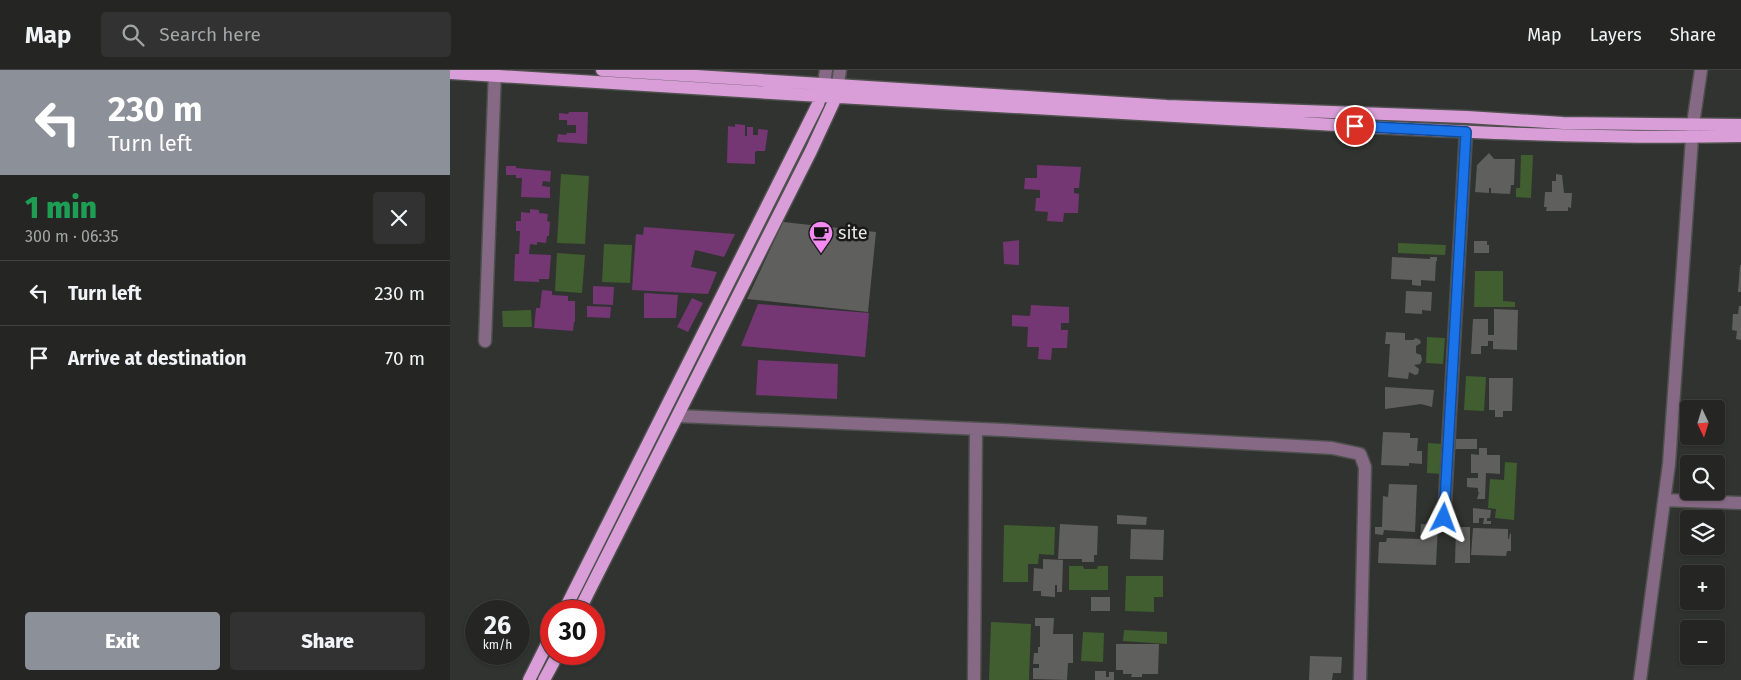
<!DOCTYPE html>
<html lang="en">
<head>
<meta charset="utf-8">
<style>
  body { margin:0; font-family:"Fira Sans",sans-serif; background:#313231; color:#f1f3f6; height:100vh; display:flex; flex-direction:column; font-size:19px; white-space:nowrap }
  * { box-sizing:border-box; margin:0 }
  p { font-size:16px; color:#a3a5a6 }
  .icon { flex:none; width:28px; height:28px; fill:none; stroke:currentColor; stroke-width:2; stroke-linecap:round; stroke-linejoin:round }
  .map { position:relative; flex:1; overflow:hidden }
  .sheet { display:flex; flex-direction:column; background:#252624; width:450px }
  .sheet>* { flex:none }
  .hud { background:#8c9099; color:#fff; overflow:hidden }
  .needle { width:32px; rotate:176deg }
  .fabs { position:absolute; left:1230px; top:330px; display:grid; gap:10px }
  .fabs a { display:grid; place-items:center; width:45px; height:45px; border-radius:5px; background:#252624; box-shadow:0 1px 4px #0004,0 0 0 1px #424341; font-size:25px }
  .speed { position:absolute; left:15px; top:530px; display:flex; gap:10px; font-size:25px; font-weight:700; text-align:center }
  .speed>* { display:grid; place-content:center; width:65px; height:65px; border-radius:50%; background:#252624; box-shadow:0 1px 4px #0004,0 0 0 1px #424341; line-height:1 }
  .speed small { font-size:12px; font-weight:400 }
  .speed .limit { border:8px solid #d22; background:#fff; color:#111 }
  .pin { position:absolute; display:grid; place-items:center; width:42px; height:42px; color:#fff; margin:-21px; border:2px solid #fff; border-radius:50%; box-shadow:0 1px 5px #0007 }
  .me { position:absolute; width:55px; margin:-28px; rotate:3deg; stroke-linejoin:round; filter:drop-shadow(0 0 4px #0008) }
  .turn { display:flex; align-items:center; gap:18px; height:105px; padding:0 25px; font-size:22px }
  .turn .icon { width:65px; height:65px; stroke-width:2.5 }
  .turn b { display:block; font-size:35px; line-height:42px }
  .round { display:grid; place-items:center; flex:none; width:52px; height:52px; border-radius:5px; background:#313231 }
  .overview { display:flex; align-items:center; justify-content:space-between; height:85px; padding:0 25px }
  h1 { font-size:30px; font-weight:800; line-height:38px; color:#1e9e55 }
  .primary-button { display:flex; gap:10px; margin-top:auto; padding:10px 25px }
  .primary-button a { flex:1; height:58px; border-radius:5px; background:#8c9099; color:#fff; font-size:20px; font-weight:800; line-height:58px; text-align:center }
  .primary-button a+a { background:#313231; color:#f1f3f6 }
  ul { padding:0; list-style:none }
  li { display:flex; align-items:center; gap:15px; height:65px; padding:0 25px; border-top:1px solid #424341 }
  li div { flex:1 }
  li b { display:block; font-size:19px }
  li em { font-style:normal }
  header { display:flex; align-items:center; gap:30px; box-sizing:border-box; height:70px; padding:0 25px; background:#252624; border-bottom:1px solid #424341 }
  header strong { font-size:24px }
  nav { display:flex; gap:28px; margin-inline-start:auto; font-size:18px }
  .search { width:350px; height:45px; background:#313231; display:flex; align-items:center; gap:12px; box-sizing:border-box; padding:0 18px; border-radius:5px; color:#a3a5a6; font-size:19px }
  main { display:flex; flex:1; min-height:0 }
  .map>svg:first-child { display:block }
</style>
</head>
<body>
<header>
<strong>Map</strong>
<div class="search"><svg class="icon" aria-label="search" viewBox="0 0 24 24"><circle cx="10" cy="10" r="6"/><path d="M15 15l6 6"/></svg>Search here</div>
<nav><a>Map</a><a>Layers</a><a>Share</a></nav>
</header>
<main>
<section class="sheet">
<div class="hud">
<div class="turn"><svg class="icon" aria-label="left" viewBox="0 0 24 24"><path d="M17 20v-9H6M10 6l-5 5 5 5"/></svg><div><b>230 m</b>Turn left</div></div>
</div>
<div class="overview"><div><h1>1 min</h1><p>300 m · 06:35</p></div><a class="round"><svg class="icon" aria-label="close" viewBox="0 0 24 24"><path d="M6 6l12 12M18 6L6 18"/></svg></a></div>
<ul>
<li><svg class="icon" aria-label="left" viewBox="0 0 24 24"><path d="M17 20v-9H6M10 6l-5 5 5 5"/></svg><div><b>Turn left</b></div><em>230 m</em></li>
<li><svg class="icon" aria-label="arrive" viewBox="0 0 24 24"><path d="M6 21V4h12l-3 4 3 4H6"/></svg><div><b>Arrive at destination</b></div><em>70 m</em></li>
</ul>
<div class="primary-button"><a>Exit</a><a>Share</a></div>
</section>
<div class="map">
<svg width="1291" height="610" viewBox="0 0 1291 610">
  <rect width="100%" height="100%" fill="#313330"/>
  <!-- green -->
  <path fill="#405e2f" d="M1071 85H1083L1081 128 1066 127V118H1070Z
    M111 104 139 106 135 174 107 173Z
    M948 173 996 175 995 185 948 183Z
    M154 174 182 175 180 213 152 212Z
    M107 183 135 185 132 223 105 221Z
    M1025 201H1053V231L1065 232V237H1024Z
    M81 240 82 257H53L52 241Z
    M977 267 995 268 993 294 976 293Z
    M1016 306 1036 307 1034 341 1014 340Z
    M978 373 993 374 992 404 977 403Z
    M1055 392 1067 393 1064 450 1045 448 1046 439 1038 438 1040 409 1054 410Z
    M554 455 605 457 604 485 589 484 588 494H578V512H553Z
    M619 496H633L634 499H647L648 496H658V520H619Z
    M676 506H713V527H704V542L675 541Z
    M541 552 581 554 579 610H539Z
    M674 560 717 562V574L673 571Z
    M633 562 654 563 653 592 631 591Z"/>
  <!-- water -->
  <path fill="#743774" d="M119 42H138L137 74 107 72 108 64 116 65 117 63H126V55H117V50H109V43L118 44Z
    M285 54 295 55V66H297V57H303V65H308V59L318 60 315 81H307L305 82V94L277 93 278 56 285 57Z
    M587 95 631 97 629 118H624V123L629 124 628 143H614L613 152 597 151 598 142 585 141 586 128H590V120L574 119 575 108H587Z
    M56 96H66V98L101 101 100 112 93 111 92 116 100 117V128L71 127 72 108H66V105H56Z
    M80 139 89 140V143L98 144 97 151 100 152 99 166H97L96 173 87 172V175L80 174 79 184 101 185 99 209H89V212L64 211 65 184H69L70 161H66V151H71V142L80 143Z
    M194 157 285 164 274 187 245 180 241 197 267 202 258 224 182 220 186 164 193 165Z
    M569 170V195L554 194 553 172Z
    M143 216 164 217 163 235 143 234Z
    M92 220 102 221V225L118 226V231H125V252H124L123 261 84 258 86 238H90Z
    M194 223 228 225 226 248H194Z
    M242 228 253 233 238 262 227 257Z
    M308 234 419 243 415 287 291 276Z
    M581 235 619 237V253H611V260H618L617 278H602L601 290 588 289 589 277H577L578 257 562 256V245L580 246Z
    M137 236 161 237 160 248 137 247Z
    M308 290 388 294 387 329 306 325Z"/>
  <!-- building -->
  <path fill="#5f605e" d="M1039 83 1044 89H1065L1064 115H1061L1060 124 1041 123V118H1039V123L1025 122 1027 95Z
    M1106 104 1112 105 1114 123H1122L1121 138 1118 137V141H1096L1097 137H1094L1095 122H1102V111H1106Z
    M333 152 426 162 418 242 297 229Z
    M1024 171H1037V175H1039V183H1024Z
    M942 187 980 189V187H987V191H986L985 211 971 210V216L962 215V210L941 209Z
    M1290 195H1291V222H1288Z
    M956 221 982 222 981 241 972 240V244L955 243Z
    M1289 236H1291V270L1286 269 1287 261 1282 260 1283 244H1288Z
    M1044 239 1068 240 1067 280 1043 279V271H1038V276H1031V284H1021L1023 249H1038V265H1044Z
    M936 262 955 263V270H963L966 268 970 270 971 273 966 276V283L971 285 972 290 970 294 964 295 969 299 968 304 965 305 959 302 958 309 938 307 940 274H935Z
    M1039 308H1063L1062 341H1053V347H1045V340H1039Z
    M935 317 984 320 982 337 971 334 935 339Z
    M933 362 960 363V368H968L967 381H972V394L959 393V396L931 395Z
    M1006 369H1027V379H1005Z
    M1029 378H1037V385H1050V404L1036 403 1035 429H1027L1029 422H1028V418L1017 417V408H1028V403H1021V384L1029 385Z
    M939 414 967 415 965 462 934 460 933 465 925 464V457H932L933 426 938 427Z
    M1023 438 1041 440 1040 448H1037V451H1041V454H1033L1034 448H1029V453H1023Z
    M667 445 697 447 696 455 667 454Z
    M610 454 648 456 647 485H644V492H632V489H608Z
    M971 454 988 455 986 495 928 493 929 472H936L937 468 970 469Z
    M1006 457H1020V493H1005Z
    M1023 458 1058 459V469H1059L1060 463 1061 464V481H1057L1056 486 1021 485Z
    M681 459 714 460 713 490 680 489Z
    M593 489 613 490 612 522H607V515H605V527L591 526V521H583L584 498 593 499Z
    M641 527H660V541H641Z
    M585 548H604L603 564H623V593H618L617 610 583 609V598H589V594H583L584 583H588V577H590V556H585Z
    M666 574H709L708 604H692V607H681L682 604H673V600H666Z
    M860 586 892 587 891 603H883L882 610H859Z
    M645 601H656V607H659V602H664V610H645Z"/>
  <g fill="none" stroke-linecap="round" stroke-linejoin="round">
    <defs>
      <path id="minor" d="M374 14 376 0
        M388 14 390 0
        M35 271 45 0
        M228 346 554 360 882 378 910 384 915 397 910 610
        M1214 430 1291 433
        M994 449 1016 62
        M524 610 526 359
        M1190 610 1219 394 1243 54 1251 0"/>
      <path id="major" d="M152 0 717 36 1017 47 1113 53 1291 55
        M0 3C259 19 519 36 778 49 949 58 1120 70 1291 66
        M114 541 368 34 373 19
        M129 541 361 81 386 27 387 22
        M79 610 101 566
        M94 610 108 584"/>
    </defs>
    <!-- minor casing -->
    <use href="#minor" stroke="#4e504d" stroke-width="15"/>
    <!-- major casing -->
    <use href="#major" stroke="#4e504d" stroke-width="15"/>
    <!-- minor -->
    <use href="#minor" stroke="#866985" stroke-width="12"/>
    <!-- major -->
    <use href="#major" stroke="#d99ed7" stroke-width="12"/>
  </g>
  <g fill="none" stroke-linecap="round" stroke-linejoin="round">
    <defs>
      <path id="route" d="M905 56 1016 62 994 448"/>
    </defs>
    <!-- route casing -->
    <use href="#route" stroke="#114b97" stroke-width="12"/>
    <!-- route -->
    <use href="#route" stroke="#1a73e8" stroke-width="9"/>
  </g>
  <!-- icons -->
  <defs>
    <symbol id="cafe-pin" viewBox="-11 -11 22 30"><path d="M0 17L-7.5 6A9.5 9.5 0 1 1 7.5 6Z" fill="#f38af2" stroke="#1a1a19"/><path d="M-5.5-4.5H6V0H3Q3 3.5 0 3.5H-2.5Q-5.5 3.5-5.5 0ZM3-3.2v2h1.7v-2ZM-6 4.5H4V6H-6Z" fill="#111"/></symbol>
  </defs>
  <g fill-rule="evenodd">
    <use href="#cafe-pin" x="357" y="149" width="28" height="38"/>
  </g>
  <g text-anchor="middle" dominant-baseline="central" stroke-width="5" stroke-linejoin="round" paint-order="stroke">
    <!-- poi labels -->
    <g font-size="18" fill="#e5e6e5" stroke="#1a1a19" text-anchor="start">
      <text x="388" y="163">site</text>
    </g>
  </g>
</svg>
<div class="fabs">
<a><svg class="needle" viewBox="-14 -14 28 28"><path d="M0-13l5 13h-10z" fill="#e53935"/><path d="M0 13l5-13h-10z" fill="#a3a5a6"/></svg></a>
<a><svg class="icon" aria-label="search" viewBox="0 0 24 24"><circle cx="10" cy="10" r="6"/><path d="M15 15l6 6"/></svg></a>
<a><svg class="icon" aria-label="layers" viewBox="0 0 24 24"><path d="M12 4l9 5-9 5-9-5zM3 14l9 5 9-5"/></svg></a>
<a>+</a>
<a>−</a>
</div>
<div class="speed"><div>26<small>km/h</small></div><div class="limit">30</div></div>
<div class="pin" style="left:905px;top:56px;background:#d93025"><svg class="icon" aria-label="arrive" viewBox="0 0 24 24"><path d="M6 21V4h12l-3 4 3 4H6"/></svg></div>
<svg class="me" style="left:994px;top:448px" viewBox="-20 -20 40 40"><path d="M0-17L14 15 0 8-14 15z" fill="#1a73e8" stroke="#fff" stroke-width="4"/></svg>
</div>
</main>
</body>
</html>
